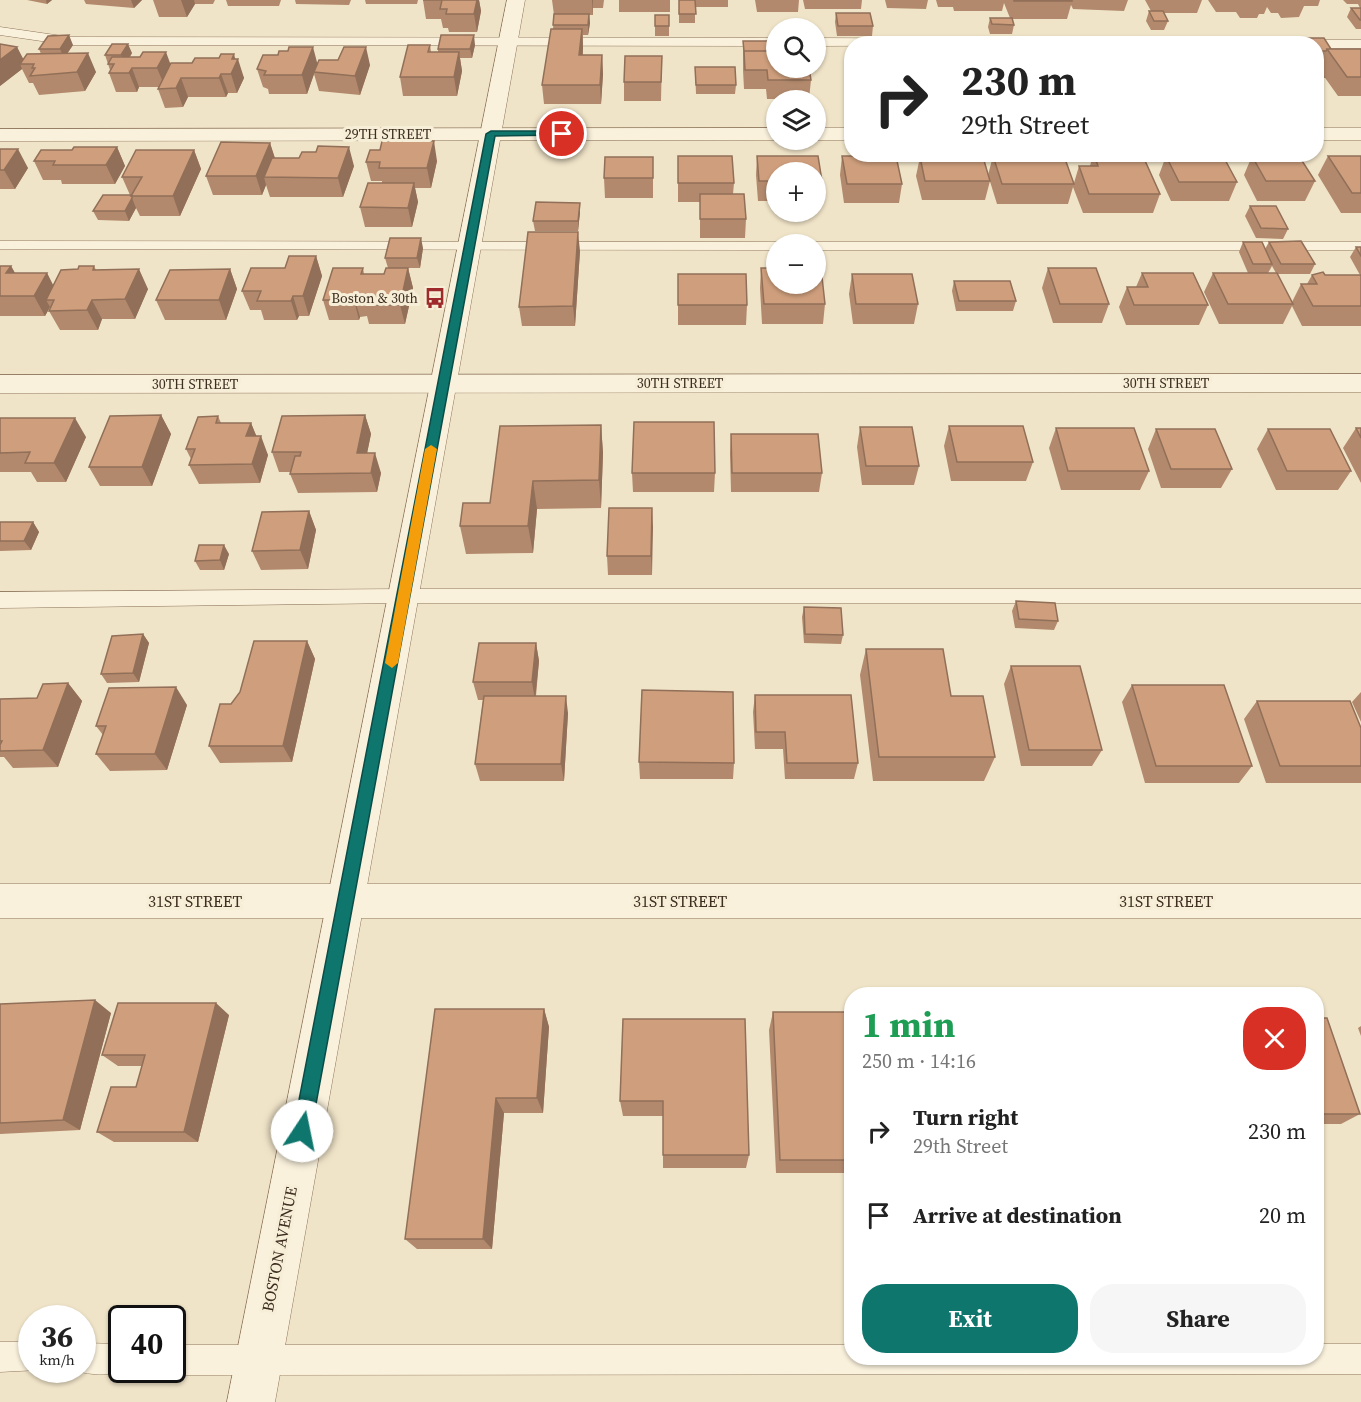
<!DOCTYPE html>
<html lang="en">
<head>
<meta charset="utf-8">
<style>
  body { margin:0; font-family:"Source Serif 4",serif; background:#f6f6f6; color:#222; height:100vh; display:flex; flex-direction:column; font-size:22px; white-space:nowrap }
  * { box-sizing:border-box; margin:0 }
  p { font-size:20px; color:#767676 }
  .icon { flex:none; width:33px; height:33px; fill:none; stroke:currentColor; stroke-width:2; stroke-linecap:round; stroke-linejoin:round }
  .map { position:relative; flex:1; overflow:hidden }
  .panel { position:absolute; left:844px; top:987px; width:480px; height:378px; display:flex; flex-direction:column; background:#fff; border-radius:24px; box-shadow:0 2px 4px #0004 }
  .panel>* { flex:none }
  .top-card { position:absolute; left:844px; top:36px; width:480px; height:126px; border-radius:24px; box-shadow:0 2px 4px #0004; background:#fff; color:#222; overflow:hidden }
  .controls { position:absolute; left:766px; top:18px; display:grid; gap:12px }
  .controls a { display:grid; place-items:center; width:60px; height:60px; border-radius:50%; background:#fff; box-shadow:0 2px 4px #0004; font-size:30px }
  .speed { position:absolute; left:18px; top:1305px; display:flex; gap:12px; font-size:30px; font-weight:700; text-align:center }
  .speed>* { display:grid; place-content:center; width:78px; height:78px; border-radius:50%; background:#fff; box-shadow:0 2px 4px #0004; line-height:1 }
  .speed small { font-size:15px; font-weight:400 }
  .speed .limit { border:3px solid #111; border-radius:9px; background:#fff; color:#111 }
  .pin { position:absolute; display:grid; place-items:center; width:51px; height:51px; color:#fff; margin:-26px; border:3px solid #fff; border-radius:50%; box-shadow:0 2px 6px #0007 }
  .me { position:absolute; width:66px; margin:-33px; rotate:11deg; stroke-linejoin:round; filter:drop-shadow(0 0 4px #0008) }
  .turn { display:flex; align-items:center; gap:21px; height:126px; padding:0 18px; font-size:27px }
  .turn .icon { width:78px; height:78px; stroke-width:2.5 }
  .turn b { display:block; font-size:42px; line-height:51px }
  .round { display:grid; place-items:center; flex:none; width:63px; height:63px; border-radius:24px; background:#f6f6f6 }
  .headline { display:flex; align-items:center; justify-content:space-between; height:102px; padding:0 18px }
  h1 { font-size:36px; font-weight:700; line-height:45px; color:#1e9e55 }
  .button { display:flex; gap:12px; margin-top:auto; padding:12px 18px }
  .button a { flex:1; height:69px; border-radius:24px; background:#0f766e; color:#fff; font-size:24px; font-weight:700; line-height:69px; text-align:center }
  .button a+a { background:#f6f6f6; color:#222 }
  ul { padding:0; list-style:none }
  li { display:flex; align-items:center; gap:18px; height:84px; padding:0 18px }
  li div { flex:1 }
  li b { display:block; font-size:22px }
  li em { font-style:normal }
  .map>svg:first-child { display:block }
</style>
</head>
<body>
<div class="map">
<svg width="1361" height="1402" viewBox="0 0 1361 1402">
  <rect width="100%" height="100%" fill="#f0e4c8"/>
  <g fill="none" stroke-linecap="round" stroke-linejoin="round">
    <defs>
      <path id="service" d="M0 27 69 37 777 38V46L69 45 0 35Z
        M816 38 1215 40 1221 44 816 46Z
        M1317 40H1361V48H1317V44H1311Z
        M0 241 777 242 783 244H777V250L0 249Z
        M816 242H1361V250H816V244H810Z
        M405 589H1361V603H405L0 608V592Z
        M0 1342H32V1370H38L0 1372Z
        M82 1343 122 1344V1370H133C116 1376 90 1376 74 1370H82Z
        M1317 1344H1361V1374L172 1375 161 1370H172V1345H852V1358H1317Z"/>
      <path id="minor" d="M777 128V140H780H777L0 141V129Z
        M816 128H852V140H813H816Z
        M1317 128H1361V140H1317Z
        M1361 374V392L0 393V375Z
        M0 884H1361V918H0Z"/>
      <path id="tertiary" d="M507 0H525L275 1402H227Z"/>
    </defs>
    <!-- service casing -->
    <use href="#service" stroke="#8d765c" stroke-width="1"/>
    <!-- minor casing -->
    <use href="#minor" stroke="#8d765c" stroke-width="1"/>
    <!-- tertiary casing -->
    <use href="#tertiary" stroke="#8d765c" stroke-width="1"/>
    <!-- service -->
    <use href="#service" fill="#faf1dc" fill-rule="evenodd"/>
    <!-- minor -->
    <use href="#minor" fill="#faf1dc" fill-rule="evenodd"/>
    <!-- tertiary -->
    <use href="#tertiary" fill="#faf1dc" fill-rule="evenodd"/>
  </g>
  <!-- wall -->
  <path fill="#b2896c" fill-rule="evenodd" d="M27 0H52L47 4Z
    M84 0H142L134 8 86 4Z
    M153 0H215L213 4H195L187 17H159Z
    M226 0H281L279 6H228Z
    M295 0H351L349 5 296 4Z
    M365 0H418L417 4H366Z
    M423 0H479L481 11 477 32H449L448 28H443L441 19H426Z
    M552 0H604L603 8H593V15H589L590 23 588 35H583V55H602L603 74 601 104H544L542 85 553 29 554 15Z
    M619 0H670V12H619Z
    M679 0H728V7H695V23H679Z
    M755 0H799L798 12H757Z
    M803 0H862L861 9H805Z
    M885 0H928L926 9 887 8Z
    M936 0H1128L1124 11 1073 9 1071 5 1067 19H1012L1014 25 1012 34H990L988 27 990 18H1010L1004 3 1002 11H954L953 7H938Z
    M1145 0H1202L1197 13H1164L1168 21 1164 30H1151L1146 21 1149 11H1151Z
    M1208 0H1320L1318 6H1304L1299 17 1281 18 1278 13H1271L1267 7 1264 14H1259L1257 18H1240L1236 12H1216Z
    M1343 0H1361V29H1356L1347 17 1351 8H1360L1358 4H1347Z
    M836 13 873 26 872 36H837L835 22Z
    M655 15H669V36H655Z
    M1296 38H1324L1331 49H1361V96H1338L1318 68 1321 61H1317V44H1294Z
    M743 41 770 51 811 80 809 99H767L766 89H744L743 70Z
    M73 45 67 54 96 72 85 91 39 95 33 83H29L22 69 0 86 17 47 23 60 41 54 39 49Z
    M430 45 431 52H438V49L475 45 472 58H460L462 71 457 96H403L400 77Z
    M288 51 317 64 370 65 360 95 319 91 314 74 307 94H269L268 89 263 87 257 69 278 55Z
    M132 53 130 57 170 65 235 59 244 78 237 93H228L226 97H188L183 107 165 108 158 89 159 87H139L137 92H116L109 73 110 70 105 55Z
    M662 56 661 101H624V82Z
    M695 67 736 85 735 94H696Z
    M1317 67 1324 77 1317 91Z
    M270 143 275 158 354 166 343 197H270L266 185 262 195H213L206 176Z
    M117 147 125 166 115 184H62L61 180H43L34 161 72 150Z
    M0 149 28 168 15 189H0Z
    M194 150 201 169 180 216H140L136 208 129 221 98 220 93 211 130 195 122 177Z
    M380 150 437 161 431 188H415L418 202 412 227H365L360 207 382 183V181H371L366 162Z
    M1093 154H1142L1160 194 1153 213H1083L1073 187 1068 204H997L988 175 993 156 1074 183 1079 166H1090Z
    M678 156 734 183 733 194 746 219 745 238H700V202H678Z
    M757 156H818L822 181 819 201H816V172H777V201H758L756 175Z
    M842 156 902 184 899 203H844L840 175Z
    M1166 156 1237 182 1229 201H1171L1159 175Z
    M1252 156 1315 181 1305 201H1257L1244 175Z
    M1328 156H1361V213H1341L1318 175Z
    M920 157 990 181 985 200H922L916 176Z
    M653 176V198H605L604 178Z
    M1250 206 1288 229 1283 239 1256 238 1245 216Z
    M580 212 578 231H535L533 221Z
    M1243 242 1265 249 1269 242 1315 264 1310 274H1277L1292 302 1301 284H1307L1312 275H1361V326H1302L1292 306 1283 324H1219L1204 292 1213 273H1248L1239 252ZM1272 266 1276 273H1268Z
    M1356 247H1361V275H1360L1350 257Z
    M423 248 420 268H388L385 258Z
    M580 251 575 326H522L519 307Z
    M316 256 322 276 309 316H299L297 320H264L261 310H250L242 291 285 268Z
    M0 266H11L15 273H47L53 285 78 269 94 266 96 270 148 289 135 319H102L98 330H60L49 311 50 308V307L45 316H0Z
    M363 268 364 274H384L408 268 413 288 405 324H369L367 316 360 317 359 320H329L323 300Z
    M761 268 825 304 823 324H762L760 288Z
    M1048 268 1109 304 1102 323H1053L1042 288Z
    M230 269 237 289 226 320H165L156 300Z
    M1142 273 1208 305 1199 325H1126L1119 307 1127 287H1136Z
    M678 274 747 305 746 325H678Z
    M852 274 918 304 914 324H853L849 294Z
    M954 281 1016 301 1013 311H956L952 291Z
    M161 415 171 434 152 486H100L89 467Z
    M365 415 371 434 367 453 381 473 377 492 298 493 290 474 291 472H279L272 452Z
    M218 416 221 423H251L256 436 268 455 260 483 199 484 189 465 191 459 186 449Z
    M0 418 86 437 66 482H37L31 472H0Z
    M601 425 603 453 601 508 537 509 533 553 466 554 460 526 490 503Z
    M949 426 1033 462 1026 481H951L944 446Z
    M860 427 919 466 914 485H862L857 447Z
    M1056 428 1149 471 1140 490H1061L1049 448Z
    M1356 428H1361V483L1343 448Z
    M1156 429 1232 469 1221 488H1161L1148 449Z
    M1268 429 1351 471 1338 490H1276L1257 449Z
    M731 434 822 473 819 492H731L730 453Z
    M632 473H715L714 492H633Z
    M652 508V575H608L607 556Z
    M309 511 316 530 308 569 261 570 252 551Z
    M0 522H33L39 532 31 550 0 551Z
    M229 554 224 570H200L195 561Z
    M1016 601 1058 621 1054 630 1015 628 1012 611Z
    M804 607 843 635 841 644 804 643 802 617Z
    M143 634 149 643 139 682 107 683 101 674Z
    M307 641 315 659 292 762 220 763 209 746 231 704Z
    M536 643 539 661 536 696 568 713 564 781H480L475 764 483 700H478L473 682Z
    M866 649 951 696 995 757 984 781H873L860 675Z
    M1011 666 1102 750 1092 766H1021L1004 684Z
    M68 683 82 701 58 767 13 768 4 757H0V699L37 698Z
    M1132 685 1252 766 1239 783H1145L1122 702Z
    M1361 692V722L1352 702Z
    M755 695 858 763 854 779H785L783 749H755L753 712Z
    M1257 701 1361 728V783H1266L1244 719Z
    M187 705 167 770 110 771 96 754 103 735 96 726Z
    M639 762 734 763 733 779H640Z
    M0 1004 111 1013 80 1130 0 1134Z
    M544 1009 549 1027 543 1113H504L492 1249H417L405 1239Z
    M773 1012H852V1173H776L769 1030Z
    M229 1015 198 1142H114L97 1132 136 1087 142 1066H118L102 1055Z
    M1317 1018 1360 1114 1341 1124H1317Z
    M623 1019 749 1155 746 1168H663V1116H623L620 1101Z
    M1361 1026V1036L1358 1028Z"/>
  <!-- shaded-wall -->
  <path fill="#916f58" d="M46 0H52L47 4Z
    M131 0H142L134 8Z
    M181 0H194L195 4 187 17Z
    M474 0H479L481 11 477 32 474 14Z
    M592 0H593V15Z
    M589 14 590 23 588 35V25Z
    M582 29 583 48 581 74 579 55Z
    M69 35 73 45 64 58 60 49Z
    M474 35 475 45 472 58 470 49Z
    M128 44 132 53 125 64 121 55Z
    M17 47 26 64H20L22 69 0 86V60Z
    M313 47 318 66 314 72V74L307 94 302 75Z
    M366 47 370 65 360 95 355 76Z
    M166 52 173 71 165 87 157 68Z
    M459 52 462 71 457 96 454 77Z
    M88 53 96 72 85 91 77 72Z
    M234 54 236 62 238 59 244 78 237 93 231 74 232 59Z
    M602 55 603 74 601 104 600 85Z
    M132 68 139 87 137 92 129 73Z
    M221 74 228 93 226 97 219 78Z
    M181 78 188 97 183 107 176 88Z
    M434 141 437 161 431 188 427 168Z
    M270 143 276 162 264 177 266 185 262 195 256 176Z
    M117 147 125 166 115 184 106 165Z
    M349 147 354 166 343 197 338 178Z
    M18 149 28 168 15 189 4 170Z
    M194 150 201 169 180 216 173 196Z
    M414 183 418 202 412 227 408 208Z
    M132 198 136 208 129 221 125 211Z
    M580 203V212L578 231V221Z
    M578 232 580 251 575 326 573 306Z
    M421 238 423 248 420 268 417 258Z
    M316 256 322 276 309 316 303 296Z
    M11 266 22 286 6 273Z
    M408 268 413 288 405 324 400 305Z
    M139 269 148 289 135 319 125 299Z
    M230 269 237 289 226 320 219 300Z
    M47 273 57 293 46 300 50 307 45 316 34 296Z
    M293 296 299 316 297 320 291 301Z
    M354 297 360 317 359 320 354 300Z
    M92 300 102 319 98 330 87 310Z
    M161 415 171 434 152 486 142 467Z
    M365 415 371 434 363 473 357 453Z
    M75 418 86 437 66 482 54 463Z
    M251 423 259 442 261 436 268 455 260 483 252 464 246 436Z
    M601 425 603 453 601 508 599 480Z
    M375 453 381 473 377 492 371 473Z
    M533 481 537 509 533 553 528 526Z
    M652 508 653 527 652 575 651 556Z
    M309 511 316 530 308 569 300 550Z
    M33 522 39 532 31 550 24 541Z
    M224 545 229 554 224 570 220 560Z
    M143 634 149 643 139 682 133 673Z
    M307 641 315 659 292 762 283 746Z
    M536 643 539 661 535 700 532 682Z
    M68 683 82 701 58 767 43 750Z
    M176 687 187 705 167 770 155 754Z
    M566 696 568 713 564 781 561 764Z
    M95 1000 111 1013 80 1130 63 1120Z
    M216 1003 229 1015 198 1142 184 1132Z
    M544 1009 549 1027 543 1113 537 1098Z
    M496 1098 504 1113 492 1249 483 1239Z"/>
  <!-- building -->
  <path fill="#cf9f7d" stroke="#916f58" stroke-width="1.5" d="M423 0H477L474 14H446L447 9H440L442 0Z
    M679 0H695L696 14H679Z
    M1014 0H1072V1H1014Z
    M1351 8H1361V20H1360Z
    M1149 11H1163L1168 21H1154Z
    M836 13H870L873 26H838Z
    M554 14H589L588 25H553Z
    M655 15H669V26H655Z
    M990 18H1012L1014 25 992 24Z
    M551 29H582L579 55H602L600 85H542Z
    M69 35 60 49H39L48 36Z
    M441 35H474L470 49H438Z
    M1296 38H1324L1331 49H1327L1326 51H1317V44H1300Z
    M743 41H769L770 51H744Z
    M0 44 17 47 0 60Z
    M112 44H128L121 55H105Z
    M408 45H430L428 52H459L454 77H400Z
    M289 47H313L302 75H264L266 71 257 69 263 55H278L279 51H288Z
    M344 47H366L355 76 314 72 319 60H338Z
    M1327 49H1361V77H1347Z
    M744 51H777V68H809L811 80H768L767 70H745Z
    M143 52H166L157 68H132L129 73H109L114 64H108L112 57H140Z
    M88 53 77 72 30 76 35 68H32L34 64H20L27 54Z
    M221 54H234L232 59H238L231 74H221L219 78H181L176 88 158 89 171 63H192L195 58H219Z
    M625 56H662L661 82H624Z
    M695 67H735L736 85H696Z
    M1317 67 1324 77H1317Z
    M382 141H434L427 168H379L380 162H366L370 150H380Z
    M221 142 270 143 256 176H206Z
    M318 146 349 147 338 178 264 177 272 158H299L302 152H316Z
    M74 147H117L106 165H53L55 161H34L41 150H72Z
    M0 149H18L4 170H0Z
    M136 150H194L173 196H131L142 177H122Z
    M1094 154H1142L1160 194H1089L1079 166H1098Z
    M678 156H732L734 183H678Z
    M757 156H818L822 181H816V172H777V181H759Z
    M842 156H896L902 184H847Z
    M993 156H1064L1074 184H1002Z
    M1166 156H1223L1237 182H1179Z
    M1252 156H1299L1315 181H1266Z
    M1328 156H1361V193H1352Z
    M605 157H653V178H604Z
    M920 157H983L990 181H925Z
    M368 183H414L408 208 360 207Z
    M700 194H744L746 219H700Z
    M103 195H132V198L125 211H93Z
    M536 202 580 203 578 221H533Z
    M1250 206H1276L1288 229 1261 228Z
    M528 232H578L573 306 519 307Z
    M390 238H421L417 258H385Z
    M1301 241 1315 264H1281L1269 242Z
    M1243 242H1262L1272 264H1253Z
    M1356 247H1361V256Z
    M289 256H316L303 296H293L291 301H257L261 291H242L251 268H285Z
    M0 266H11L6 273H47L34 296H0Z
    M79 266H94L93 270 139 269 125 299 92 300 87 310 49 311 54 300H46L61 270 78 269Z
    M333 268H363L361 274H384L386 268H408L400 305H364L366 297H354V300H323Z
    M761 268H777V284H816V268H821L825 304H764Z
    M1048 268H1096L1109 304H1060Z
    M230 269 219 300H156L170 270Z
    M1323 272 1325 275H1361V306H1313L1301 284H1317L1312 275Z
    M1142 273H1193L1208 305H1134L1127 287H1148Z
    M1213 273H1277L1293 304H1228Z
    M678 274H746L747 305H678Z
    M852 274H912L918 304H856Z
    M954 281H1010L1016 301H959Z
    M161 415 142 467H89L110 416Z
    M365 415 357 453H375L371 473 290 474 295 456H300L301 452H272L282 416Z
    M218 416 216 423H251L246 436H261L252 464 189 465 195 449H186L198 417Z
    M0 418H75L54 463H25L30 452 0 453Z
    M634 422H714L715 473H632Z
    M601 425 599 480 533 481 528 526H460L463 503H490L500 426Z
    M949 426H1023L1033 462H957Z
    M860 427H912L919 466H866Z
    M1056 428H1134L1149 471H1068Z
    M1356 428H1361V438Z
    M1156 429H1215L1232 469H1171Z
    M1268 429H1330L1351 471H1287Z
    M731 434H818L822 473H732Z
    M609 508H652L651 556H607Z
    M309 511 300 550 252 551 262 512Z
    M0 522H33L24 541H0Z
    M199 545H224L220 560 195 561Z
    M1016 601 1055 603 1058 621 1019 619Z
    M804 607 841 608 843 635 805 634Z
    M143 634 133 673 101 674 112 636Z
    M254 641H307L283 746H209L220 704H231L240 692Z
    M479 643H536L532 682H473Z
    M866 649H943L951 696H983L995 757H879Z
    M1011 666H1080L1102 750H1029Z
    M68 683 43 750 0 751V745L2 741H0V699L37 698 43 684Z
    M1132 685H1224L1252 766H1156Z
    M176 687 155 754H96L106 726H96L109 688Z
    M642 690 733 692 734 763 639 762Z
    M755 695H851L858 763H787L785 732H756Z
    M484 696H566L561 764H475Z
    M1257 701H1350L1361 728V766H1280Z
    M95 1000 63 1120 0 1123V1004Z
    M118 1003H216L184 1132H97L111 1087H136L145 1055H102Z
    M435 1009H544L537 1098H496L483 1239H405Z
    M773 1012H852V1160H780Z
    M1317 1018H1327L1360 1114H1317Z
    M623 1019H745L749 1155H663V1101H620Z"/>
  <!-- route -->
  <path fill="#0f766e" stroke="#0a4d48" stroke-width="1.5" d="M562 131 565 135 495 136 311 1131 308 1137 302 1140 296 1137 293 1131 486 134 491 131Z"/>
  <!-- slow -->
  <path fill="#f59e0b" d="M431 445 437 449 398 663 392 668 385 663 425 449Z"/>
  <!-- icons -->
  <defs>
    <symbol id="bus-bare" viewBox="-9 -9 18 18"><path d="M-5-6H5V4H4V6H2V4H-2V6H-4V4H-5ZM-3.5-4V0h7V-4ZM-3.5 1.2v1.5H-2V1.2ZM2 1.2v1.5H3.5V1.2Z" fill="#9e2a2b" stroke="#f7eed8" stroke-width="2.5" paint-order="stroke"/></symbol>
  </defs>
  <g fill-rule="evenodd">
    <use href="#bus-bare" x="420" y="283" width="30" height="30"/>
  </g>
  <g text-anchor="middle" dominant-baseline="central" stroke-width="6" stroke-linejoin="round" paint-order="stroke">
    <!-- far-street labels -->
    <g font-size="14" fill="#3d2e20" stroke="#f7eed8">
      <text x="388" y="134">29TH STREET</text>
      <text x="680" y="383">30TH STREET</text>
      <text x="1166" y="383">30TH STREET</text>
      <text x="195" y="384">30TH STREET</text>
    </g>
    <!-- far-poi labels -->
    <g font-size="14" fill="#3d2e20" stroke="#f7eed8" text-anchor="end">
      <text x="418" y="298">Boston &amp; 30th</text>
    </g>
    <!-- street labels -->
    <g font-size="16" fill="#3d2e20" stroke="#f7eed8">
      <text x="195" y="901">31ST STREET</text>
      <text x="680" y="901">31ST STREET</text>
      <text x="1166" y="901">31ST STREET</text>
      <text transform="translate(279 1249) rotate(-79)">BOSTON AVENUE</text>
    </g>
  </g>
</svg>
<div class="controls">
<a><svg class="icon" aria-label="search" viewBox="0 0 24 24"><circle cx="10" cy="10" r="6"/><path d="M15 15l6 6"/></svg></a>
<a><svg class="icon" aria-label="layers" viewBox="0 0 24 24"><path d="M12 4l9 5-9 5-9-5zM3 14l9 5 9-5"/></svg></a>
<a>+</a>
<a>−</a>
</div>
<div class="speed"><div>36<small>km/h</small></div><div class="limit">40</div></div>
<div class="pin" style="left:562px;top:134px;background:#d93025"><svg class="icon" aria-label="arrive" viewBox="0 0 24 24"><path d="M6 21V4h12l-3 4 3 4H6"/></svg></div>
<svg class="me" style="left:302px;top:1131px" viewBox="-20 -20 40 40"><circle r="19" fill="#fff"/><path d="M0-13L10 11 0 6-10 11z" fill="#0f766e"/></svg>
<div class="top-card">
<div class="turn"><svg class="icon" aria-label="right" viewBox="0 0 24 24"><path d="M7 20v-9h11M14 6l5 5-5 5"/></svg><div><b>230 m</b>29th Street</div></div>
</div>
<section class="panel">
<div class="headline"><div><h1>1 min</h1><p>250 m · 14:16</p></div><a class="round" style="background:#d93025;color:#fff"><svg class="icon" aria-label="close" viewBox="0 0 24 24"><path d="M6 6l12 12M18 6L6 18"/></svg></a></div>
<ul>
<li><svg class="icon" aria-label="right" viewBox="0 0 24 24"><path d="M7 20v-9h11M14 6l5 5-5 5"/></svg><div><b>Turn right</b><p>29th Street</p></div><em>230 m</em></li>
<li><svg class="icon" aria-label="arrive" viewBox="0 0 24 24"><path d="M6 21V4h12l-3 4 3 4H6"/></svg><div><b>Arrive at destination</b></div><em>20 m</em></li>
</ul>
<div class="button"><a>Exit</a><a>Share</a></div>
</section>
</div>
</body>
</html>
